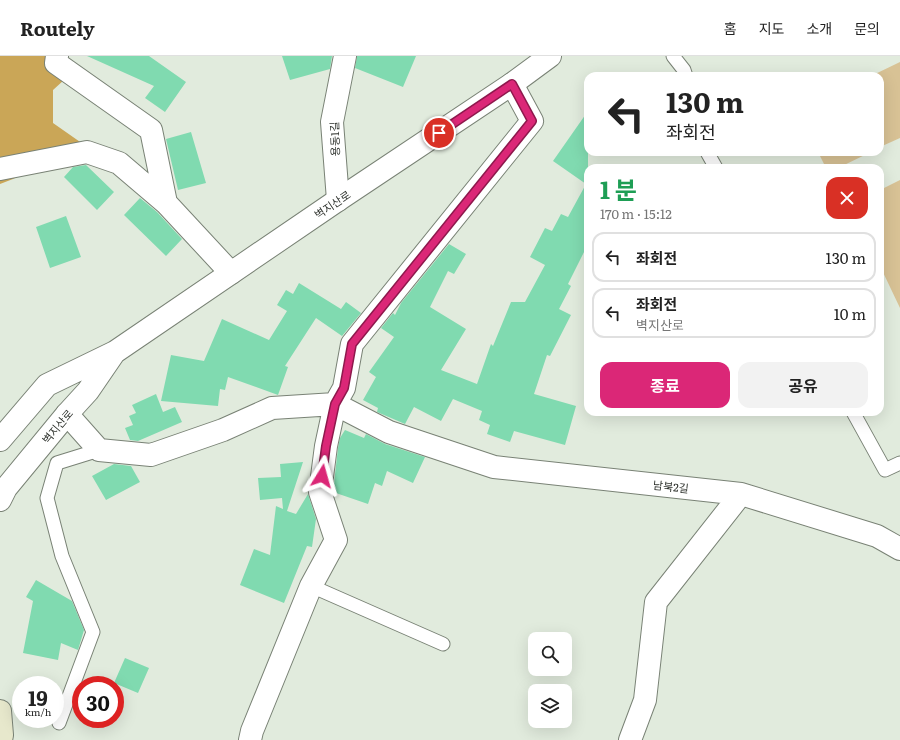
<!DOCTYPE html>
<html lang="ko">
<head>
<meta charset="utf-8">
<style>
  body { margin:0; font-family:Literata,"Noto Sans KR",serif; background:#f2f2f2; color:#222; height:100vh; display:flex; flex-direction:column; font-size:15px; white-space:nowrap }
  * { box-sizing:border-box; margin:0 }
  p { font-size:13px; color:#767676 }
  .icon { flex:none; width:22px; height:22px; fill:none; stroke:currentColor; stroke-width:2; stroke-linecap:round; stroke-linejoin:round }
  .map { position:relative; flex:1; overflow:hidden }
  .details { position:absolute; left:584px; top:108px; width:300px; height:252px; display:flex; flex-direction:column; background:#fff; border-radius:12px; box-shadow:0 4px 16px #0002 }
  .details>* { flex:none }
  .banner { position:absolute; left:584px; top:16px; width:300px; height:84px; border-radius:12px; box-shadow:0 4px 16px #0002; background:#fff; color:#222; overflow:hidden }
  .tools { position:absolute; left:528px; top:576px; display:grid; gap:8px }
  .tools a { display:grid; place-items:center; width:44px; height:44px; border-radius:8px; background:#fff; box-shadow:0 4px 16px #0002; font-size:20px }
  .speed { position:absolute; left:12px; top:620px; display:flex; gap:8px; font-size:20px; font-weight:700; text-align:center }
  .speed>* { display:grid; place-content:center; width:52px; height:52px; border-radius:50%; background:#fff; box-shadow:0 4px 16px #0002; line-height:1 }
  .speed small { font-size:10px; font-weight:400 }
  .speed .limit { border:6px solid #d22; background:#fff; color:#111 }
  .pin { position:absolute; display:grid; place-items:center; width:34px; height:34px; color:#fff; margin:-17px; border:2px solid #fff; border-radius:50%; box-shadow:0 1px 4px #0007 }
  .me { position:absolute; width:44px; margin:-22px; rotate:8deg; stroke-linejoin:round; filter:drop-shadow(0 0 3px #0008) }
  .turn { display:flex; align-items:center; gap:14px; height:84px; padding:0 16px; font-size:18px }
  .turn .icon { width:52px; height:52px; stroke-width:2.5 }
  .turn b { display:block; font-size:28px; line-height:34px }
  .round { display:grid; place-items:center; flex:none; width:42px; height:42px; border-radius:12px; background:#f2f2f2 }
  .headline { display:flex; align-items:center; justify-content:space-between; height:68px; padding:0 16px }
  h1 { font-size:24px; font-weight:700; line-height:30px; color:#1e9e55 }
  .button { display:flex; gap:8px; margin-top:auto; padding:8px 16px }
  .button a { flex:1; height:46px; border-radius:12px; background:#db2777; color:#fff; font-size:16px; font-weight:700; line-height:46px; text-align:center }
  .button a+a { background:#f2f2f2; color:#222 }
  ul { padding:0; list-style:none }
  li { display:flex; align-items:center; gap:12px; height:50px; margin:0 8px 6px; padding:0 8px; border:2px solid #e0e0e0; border-radius:12px }
  li div { flex:1 }
  li b { display:block; font-size:15px }
  li em { font-style:normal }
  header { display:flex; align-items:center; gap:24px; box-sizing:border-box; height:56px; padding:0 20px; background:#fff; border-bottom:1px solid #e0e0e0 }
  header strong { font-size:19px }
  nav { display:flex; gap:22px; margin-inline-start:auto; font-size:14px }
  .map>svg:first-child { display:block }
</style>
</head>
<body>
<header>
<strong>Routely</strong>
<nav><a>홈</a><a>지도</a><a>소개</a><a>문의</a></nav>
</header>
<div class="map">
<svg width="900" height="684" viewBox="0 0 900 684">
  <rect width="100%" height="100%" fill="#e1ebdd"/>
  <!-- green -->
  <path fill="#d8c295" d="M900 6V82L880 91V20H871Z
    M818 96H871L838 112H826Z
    M900 124V252L880 210V134Z"/>
  <!-- forest -->
  <path fill="#caa657" d="M0 0H49L64 24 53 34V67L83 88 13 123 0 128Z"/>
  <!-- building -->
  <path fill="#80dab0" d="M87 0H149L186 26 165 56 145 42 154 30Z
    M282 0H332L330 13 290 24Z
    M357 0H416L403 31 355 12Z
    M588 55V188L568 228 571 230 559 253 571 259 550 300 547 299 534 338 576 350 565 389 514 375 510 386 487 378 490 369 479 364 482 355 453 343 441 365 414 351 405 368 377 356 378 352 363 344 376 321 369 316 394 281 381 272 393 257 395 259 401 247 449 188 466 198 454 218 448 215 430 251 466 273 441 314 477 328 491 288 493 290 511 246H525L545 209 530 201 545 172 552 175 561 158 568 161 586 128 553 105Z
    M191 76 206 127 178 134 166 83Z
    M86 109 114 136 97 154 64 121 73 111Z
    M140 142 157 156 182 183 166 200 124 159Z
    M66 160 81 201 50 212 36 171Z
    M299 227 341 253 346 246 361 257 342 280 316 262 285 310 288 311 278 339 228 321 225 334 220 333 218 350 161 345 171 299 204 305 222 263 269 284 287 255 277 249 286 234 293 238Z
    M156 338 163 356 175 351 182 366 138 385 130 384 125 372 133 369 129 360 136 357 132 349Z
    M345 374 364 382 366 378 385 388 425 401 413 427 387 415 382 430 375 427 368 448 333 436 338 392 340 382Z
    M303 406 287 455 296 458 308 438 316 463 312 491 307 490 284 547 240 529 254 493 270 499 276 450 283 453 282 442 260 444 258 422 281 421 280 408Z
    M114 408 131 410 140 426 106 444 92 420Z
    M36 524 72 545 84 574 78 594 61 587 58 604 23 597 33 545 26 541Z
    M125 602 149 612 138 637 114 627Z"/>
  <g fill="none" stroke-linecap="round" stroke-linejoin="round">
    <defs>
      <path id="service" d="M673 0 684 14 686 20
        M707 96 716 112
        M853 356 885 414 900 407
        M311 530 443 588
        M59 667 93 576 62 500 47 442 57 407 99 394"/>
      <path id="minor" d="M57 0 56 7 151 74 166 147
        M0 113 87 96 119 107 166 147 231 217
        M338 144 332 66 345 0
        M67 358 99 394 151 399 223 374 272 352 335 348 389 376 494 411 741 438 656 546 645 644 630 684
        M741 438 877 480 900 493
        M250 684 252 675 311 530 336 484 320 436 326 390 335 348 344 332 352 288 532 65 512 28"/>
      <path id="tertiary" d="M0 384 47 329 115 296 338 144 512 28 550 0
        M0 444 6 432 67 358 88 335 114 297"/>
      <path id="secondary" d="M0 655 2 679 1 684"/>
    </defs>
    <!-- service casing -->
    <use href="#service" stroke="#798275" stroke-width="15"/>
    <!-- minor casing -->
    <use href="#minor" stroke="#798275" stroke-width="24"/>
    <!-- tertiary casing -->
    <use href="#tertiary" stroke="#798275" stroke-width="24"/>
    <!-- secondary casing -->
    <use href="#secondary" stroke="#798275" stroke-width="24"/>
    <!-- service -->
    <use href="#service" stroke="#fff" stroke-width="13"/>
    <!-- minor -->
    <use href="#minor" stroke="#fff" stroke-width="22"/>
    <!-- tertiary -->
    <use href="#tertiary" stroke="#fff" stroke-width="22"/>
    <!-- secondary -->
    <use href="#secondary" stroke="#e7e8cc" stroke-width="22"/>
  </g>
  <g fill="none" stroke-linecap="round" stroke-linejoin="round">
    <defs>
      <path id="route" d="M322 420 326 390 335 348 344 332 352 288 532 65 512 28 439 77"/>
    </defs>
    <!-- route casing -->
    <use href="#route" stroke="#8e194d" stroke-width="10"/>
    <!-- route -->
    <use href="#route" stroke="#db2777" stroke-width="7"/>
  </g>
  <g text-anchor="middle" dominant-baseline="central" stroke-width="4" stroke-linejoin="round" paint-order="stroke">
    <!-- street labels -->
    <g font-size="11" fill="#2e322d" stroke="#fff">
      <text transform="translate(334 83) rotate(-92)">용동1길</text>
      <text transform="translate(332 148) rotate(-34)">벽지산로</text>
      <text transform="translate(57 370) rotate(-50)">벽지산로</text>
      <text transform="translate(671 430) rotate(6)">남북2길</text>
    </g>
  </g>
</svg>
<div class="tools">
<a><svg class="icon" aria-label="search" viewBox="0 0 24 24"><circle cx="10" cy="10" r="6"/><path d="M15 15l6 6"/></svg></a>
<a><svg class="icon" aria-label="layers" viewBox="0 0 24 24"><path d="M12 4l9 5-9 5-9-5zM3 14l9 5 9-5"/></svg></a>
</div>
<div class="speed"><div>19<small>km/h</small></div><div class="limit">30</div></div>
<div class="pin" style="left:439px;top:77px;background:#d93025"><svg class="icon" aria-label="arrive" viewBox="0 0 24 24"><path d="M6 21V4h12l-3 4 3 4H6"/></svg></div>
<svg class="me" style="left:322px;top:420px" viewBox="-20 -20 40 40"><path d="M0-17L14 15 0 8-14 15z" fill="#db2777" stroke="#fff" stroke-width="4"/></svg>
<div class="banner">
<div class="turn"><svg class="icon" aria-label="left" viewBox="0 0 24 24"><path d="M17 20v-9H6M10 6l-5 5 5 5"/></svg><div><b>130 m</b>좌회전</div></div>
</div>
<section class="details">
<div class="headline"><div><h1>1 분</h1><p>170 m · 15:12</p></div><a class="round" style="background:#d93025;color:#fff"><svg class="icon" aria-label="close" viewBox="0 0 24 24"><path d="M6 6l12 12M18 6L6 18"/></svg></a></div>
<ul>
<li><svg class="icon" aria-label="left" viewBox="0 0 24 24"><path d="M17 20v-9H6M10 6l-5 5 5 5"/></svg><div><b>좌회전</b></div><em>130 m</em></li>
<li><svg class="icon" aria-label="left" viewBox="0 0 24 24"><path d="M17 20v-9H6M10 6l-5 5 5 5"/></svg><div><b>좌회전</b><p>벽지산로</p></div><em>10 m</em></li>
</ul>
<div class="button"><a>종료</a><a>공유</a></div>
</section>
</div>
</body>
</html>
